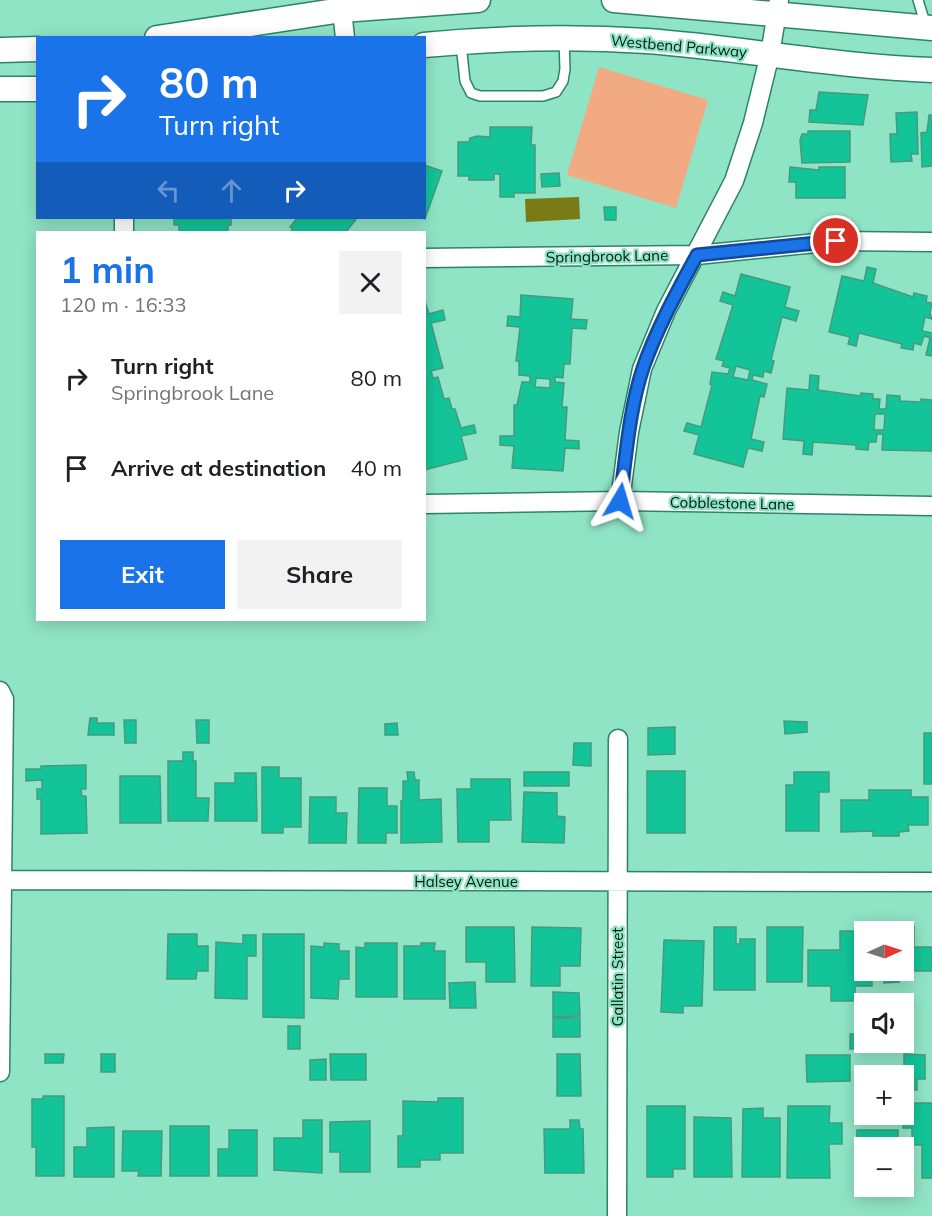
<!DOCTYPE html>
<html lang="en">
<head>
<meta charset="utf-8">
<style>
  body { margin:0; font-family:Mulish,sans-serif; background:#f2f2f2; color:#202124; height:100vh; display:flex; flex-direction:column; font-size:22px; white-space:nowrap }
  * { box-sizing:border-box; margin:0 }
  p { font-size:20px; color:#757577 }
  .icon { flex:none; width:33px; height:33px; fill:none; stroke:currentColor; stroke-width:2; stroke-linecap:round; stroke-linejoin:round }
  .map { position:relative; flex:1; overflow:hidden }
  .side { position:absolute; left:36px; top:231px; width:390px; height:390px; display:flex; flex-direction:column; background:#fff; border-radius:0px; box-shadow:0 3px 15px #0003 }
  .side>* { flex:none }
  .top-card { position:absolute; left:36px; top:36px; width:390px; height:183px; border-radius:0px; box-shadow:0 3px 15px #0003; background:#1a73e8; color:#fff; overflow:hidden }
  .needle { width:39px; rotate:87deg }
  .controls { position:absolute; left:854px; top:921px; display:grid; gap:12px }
  .controls a { display:grid; place-items:center; width:60px; height:60px; border-radius:0px; background:#fff; box-shadow:0 3px 15px #0003; font-size:30px }
  .pin { position:absolute; display:grid; place-items:center; width:51px; height:51px; color:#fff; margin:-26px; border:3px solid #fff; border-radius:50%; box-shadow:0 2px 6px #0007 }
  .me { position:absolute; width:66px; margin:-33px; rotate:7deg; stroke-linejoin:round; filter:drop-shadow(0 0 4px #0008) }
  .turn { display:flex; align-items:center; gap:21px; height:126px; padding:0 24px; font-size:27px }
  .turn .icon { width:78px; height:78px; stroke-width:2.5 }
  .turn b { display:block; font-size:42px; line-height:51px }
  .lanes { display:flex; align-items:center; height:57px; padding:0 24px; background:#0003; justify-content:center; gap:30px; direction:ltr }
  .lanes .off { opacity:.35 }
  .round { display:grid; place-items:center; flex:none; width:63px; height:63px; border-radius:0px; background:#f2f2f2 }
  .headline { display:flex; align-items:center; justify-content:space-between; height:102px; padding:0 24px }
  h1 { font-size:36px; font-weight:700; line-height:45px; color:#1a73e8 }
  .primary-button { display:flex; gap:12px; margin-top:auto; padding:12px 24px }
  .primary-button a { flex:1; height:69px; border-radius:0px; background:#1a73e8; color:#fff; font-size:24px; font-weight:700; line-height:69px; text-align:center }
  .primary-button a+a { background:#f2f2f2; color:#202124 }
  ul { padding:0; list-style:none }
  li { display:flex; align-items:center; gap:18px; height:90px; padding:0 24px }
  li div { flex:1 }
  li b { display:block; font-size:22px }
  li em { font-style:normal }
  .map>svg:first-child { display:block }
</style>
</head>
<body>
<div class="map">
<svg width="932" height="1216" viewBox="0 0 932 1216">
  <rect width="100%" height="100%" fill="#90e4c6"/>
  <!-- green -->
  <path fill="#f2aa83" d="M599 67 708 100 676 208 567 175Z"/>
  <!-- water -->
  <path fill="#7a7a16" d="M579 197 580 219 526 222 525 199Z"/>
  <!-- building -->
  <path fill="#13c499" stroke="#469a7e" stroke-width="1.5" fill-rule="evenodd" d="M819 92 868 95 863 125 809 122 810 110H816Z
    M917 112 918 154H911L912 161 891 162 890 134H897L896 113Z
    M929 115H932V166L922 167 921 133 927 132Z
    M490 127H532L531 145H535V193H514V197H500V174H494V180H469V176H458V142H469L470 138 477 136 490 137Z
    M808 131H850V162L802 163 800 140 802 134H808Z
    M424 165 442 171 425 219 420 218H424Z
    M790 167 819 170V167H845V198H796V182H789Z
    M559 173 560 186 542 187 541 174Z
    M604 207H616V220H605Z
    M174 218H231V225H228V232H179V225H174Z
    M297 218H357L346 232H290L293 229 290 227Z
    M867 267 876 269 873 283 913 297 914 293 927 296 926 302 932 303 930 313 932 319 925 317 922 331 932 333V356L926 355 930 338 924 336 921 345 914 343 913 350 901 348 902 344 859 333 856 346 848 344 850 337 829 332 842 276 864 281Z
    M741 274 790 287 785 307 799 311 796 321 782 317 771 360 774 361 771 373 764 371 763 377 753 375 752 380 767 384 764 397 760 396 751 439 764 442 762 451 748 448 743 467 694 454 699 435 684 431 687 423 701 427 712 385 710 384 712 372 728 374 730 368 722 366 724 361 716 359 733 305 720 301 723 292 735 296ZM736 366 750 370 748 380 733 377Z
    M521 295 573 299 571 319 587 320 586 329 572 328 570 364H564L563 378 555 377V382L564 383 562 407H567L565 440 579 441V449L565 448 563 471 512 468 514 446 500 445V436H514V405H517L522 382H530V376L519 375V361H516L520 327 507 326 508 316 520 317ZM536 378 550 379V388L535 387Z
    M424 298 429 314 443 310 445 320 431 323 443 368 431 371 433 378 438 377 444 399 449 398 452 409H455L461 428 474 425 476 433 461 436 467 459 424 470V384H428L424 374Z
    M810 375 819 376 818 390 861 396V393L873 394V399H880L879 409H886L887 395 900 396V401L921 402V399L932 400V451L882 450 883 434H877L876 442H869L868 450 856 449V445L813 442 812 455 803 454 804 441 783 439 787 388 809 390ZM875 414H885L884 430H874Z
    M90 718H97V723H114V735H88Z
    M124 720H136V743H125Z
    M196 720H209V743H197Z
    M784 721 807 722V732L785 734Z
    M397 723 398 735H385V724Z
    M675 727V754L648 755V728Z
    M924 733H932V784H924Z
    M574 743H591V766L573 765Z
    M183 752H193V761H196V798H209L208 821H168V761H183Z
    M86 765V789H81L82 796H86L87 833 41 834V799H37V789H42V780L26 781V769H41V766Z
    M262 767H279V778H301V827H283V833H262Z
    M647 771H685V833H647Z
    M407 772H414L415 780H419V800L441 799 442 842 401 843V801L403 800V781H408Z
    M524 772H569V786H524Z
    M794 772H829V792H819V831H786V785H794Z
    M235 773H256L257 821H215V783H235Z
    M120 776H160L161 823H120Z
    M471 779H510L511 820H489V842H458L457 789H471Z
    M359 788H387V806H397V833H386V843H358Z
    M869 790H911V797H928V825H908L909 831 899 832V836H873V831L841 832V800H869Z
    M524 792 557 793V816L565 817 564 843 522 842Z
    M310 797H336V813H347L346 843H309Z
    M883 926H914V947H932V971H899V982L884 983 883 970H903V932H883Z
    M466 927H514L515 982H486V962H466Z
    M532 927 581 928 580 966H560V986H531Z
    M714 927H736V944H740V939H755V990H714Z
    M767 927H803L802 982H767Z
    M840 931H872L864 932V970H872V986H855V1001H831V986H808V950H840Z
    M168 934H197V946H208V971H197L196 979H167Z
    M263 934H304V1018L263 1017Z
    M243 935H256V956H247V999L215 998 216 942 243 944Z
    M664 940 704 941 702 1006H683V1013L661 1012Z
    M324 943 339 944V951H349V979H339L338 999 311 998V946L324 947Z
    M365 943H397V997H356V947L365 948Z
    M421 943H435L434 951H445V999H404V946H421Z
    M475 982 476 1008H450L449 983Z
    M553 992 579 993 580 1016 553 1017Z
    M858 1015H864V1042H875V1049H850V1034H858Z
    M553 1018H580V1037H553Z
    M288 1026H300V1049H288Z
    M883 1042H896V1048H883Z
    M45 1054H64L63 1063H45Z
    M101 1054H115V1072H101Z
    M330 1054H366V1080H331Z
    M557 1054H580L581 1096H557Z
    M904 1054 925 1055V1079H917V1090H904Z
    M806 1055H850V1081L807 1082Z
    M326 1059V1080H310V1060Z
    M43 1096H64V1176H36V1147H32V1099H43Z
    M438 1098H463V1153H440V1160H420V1167H398V1136H403V1101L438 1102Z
    M903 1103H932V1178H922V1145H912V1128H903Z
    M647 1106H685V1169H673V1177H647Z
    M788 1106H830L829 1123H842V1144H829L830 1178H787Z
    M763 1108V1118H780V1177H742L743 1109Z
    M694 1117 731 1118 732 1177H694Z
    M303 1120H322V1173L274 1170V1138H303Z
    M570 1120H579L580 1129H583L584 1173H545L544 1129H570Z
    M370 1121V1172H340V1152H330V1122Z
    M170 1126H209V1176H170Z
    M114 1127V1177H74V1147H87V1128Z
    M229 1130H257V1176H218V1149H229Z
    M857 1130H898V1148H864V1172H856Z
    M123 1131H162L161 1176H138L139 1171H122Z"/>
  <g fill="none" stroke-linecap="round" stroke-linejoin="round">
    <defs>
      <path id="lane" d="M918 0 926 26
        M461 44 465 81 471 93 480 96H543L556 92 563 81 565 69 564 39"/>
      <path id="street" d="M342 10 345 38
        M124 232V218
        M424 258 697 255 836 241 932 242
        M620 501 629 432 642 369 666 311 734 181 753 123 770 54 779 0
        M424 504 620 501 932 506
        M0 691 4 699 0 1072
        M0 880 932 882
        M617 1216 618 739"/>
      <path id="secondary" d="M614 0 932 28
        M157 38 342 10 478 0
        M424 45C498 38 573 36 647 41 742 48 837 67 932 70
        M0 50 38 49
        M0 89H38"/>
    </defs>
    <!-- lane casing -->
    <use href="#lane" stroke="#2c8369" stroke-width="12"/>
    <!-- street casing -->
    <use href="#street" stroke="#2c8369" stroke-width="21"/>
    <!-- secondary casing -->
    <use href="#secondary" stroke="#2c8369" stroke-width="27"/>
    <!-- lane -->
    <use href="#lane" stroke="#fff" stroke-width="9"/>
    <!-- street -->
    <use href="#street" stroke="#fff" stroke-width="18"/>
    <!-- secondary -->
    <use href="#secondary" stroke="#fff" stroke-width="24"/>
  </g>
  <g fill="none" stroke-linecap="round" stroke-linejoin="round">
    <defs>
      <path id="route" d="M620 501C626 457 629 410 643 368 657 328 677 292 697 255L836 241"/>
    </defs>
    <!-- route casing -->
    <use href="#route" stroke="#114b97" stroke-width="15"/>
    <!-- route -->
    <use href="#route" stroke="#1a73e8" stroke-width="10"/>
  </g>
  <g text-anchor="middle" dominant-baseline="central" stroke-width="4.5" stroke-linejoin="round" paint-order="stroke">
    <!-- street labels -->
    <g font-size="15" fill="#021b13" stroke="#90e4c6">
      <text transform="translate(679 46) rotate(5)">Westbend Parkway</text>
      <text transform="translate(607 256) rotate(-1)">Springbrook Lane</text>
      <text transform="translate(732 503) rotate(1)">Cobblestone Lane</text>
      <text x="466" y="881">Halsey Avenue</text>
      <text transform="translate(617 977) rotate(-90)">Gallatin Street</text>
    </g>
  </g>
</svg>
<div class="controls">
<a><svg class="needle" viewBox="-14 -14 28 28"><path d="M0-13l5 13h-10z" fill="#e53935"/><path d="M0 13l5-13h-10z" fill="#757577"/></svg></a>
<a><svg class="icon" aria-label="sound" viewBox="0 0 24 24"><path d="M4 9h4l5-4v14l-5-4H4zM17 9q2 3 0 6"/></svg></a>
<a>+</a>
<a>−</a>
</div>
<div class="pin" style="left:836px;top:241px;background:#d93025"><svg class="icon" aria-label="arrive" viewBox="0 0 24 24"><path d="M6 21V4h12l-3 4 3 4H6"/></svg></div>
<svg class="me" style="left:620px;top:501px" viewBox="-20 -20 40 40"><path d="M0-17L14 15 0 8-14 15z" fill="#1a73e8" stroke="#fff" stroke-width="4"/></svg>
<div class="top-card">
<div class="turn"><svg class="icon" aria-label="right" viewBox="0 0 24 24"><path d="M7 20v-9h11M14 6l5 5-5 5"/></svg><div><b>80 m</b>Turn right</div></div>
<div class="lanes"><svg class="icon off" aria-label="left" viewBox="0 0 24 24"><path d="M17 20v-9H6M10 6l-5 5 5 5"/></svg><svg class="icon off" aria-label="ahead" viewBox="0 0 24 24"><path d="M12 20V5M6 11l6-6 6 6"/></svg><svg class="icon" aria-label="right" viewBox="0 0 24 24"><path d="M7 20v-9h11M14 6l5 5-5 5"/></svg></div>
</div>
<section class="side">
<div class="headline"><div><h1>1 min</h1><p>120 m · 16:33</p></div><a class="round"><svg class="icon" aria-label="close" viewBox="0 0 24 24"><path d="M6 6l12 12M18 6L6 18"/></svg></a></div>
<ul>
<li><svg class="icon" aria-label="right" viewBox="0 0 24 24"><path d="M7 20v-9h11M14 6l5 5-5 5"/></svg><div><b>Turn right</b><p>Springbrook Lane</p></div><em>80 m</em></li>
<li><svg class="icon" aria-label="arrive" viewBox="0 0 24 24"><path d="M6 21V4h12l-3 4 3 4H6"/></svg><div><b>Arrive at destination</b></div><em>40 m</em></li>
</ul>
<div class="primary-button"><a>Exit</a><a>Share</a></div>
</section>
</div>
</body>
</html>
